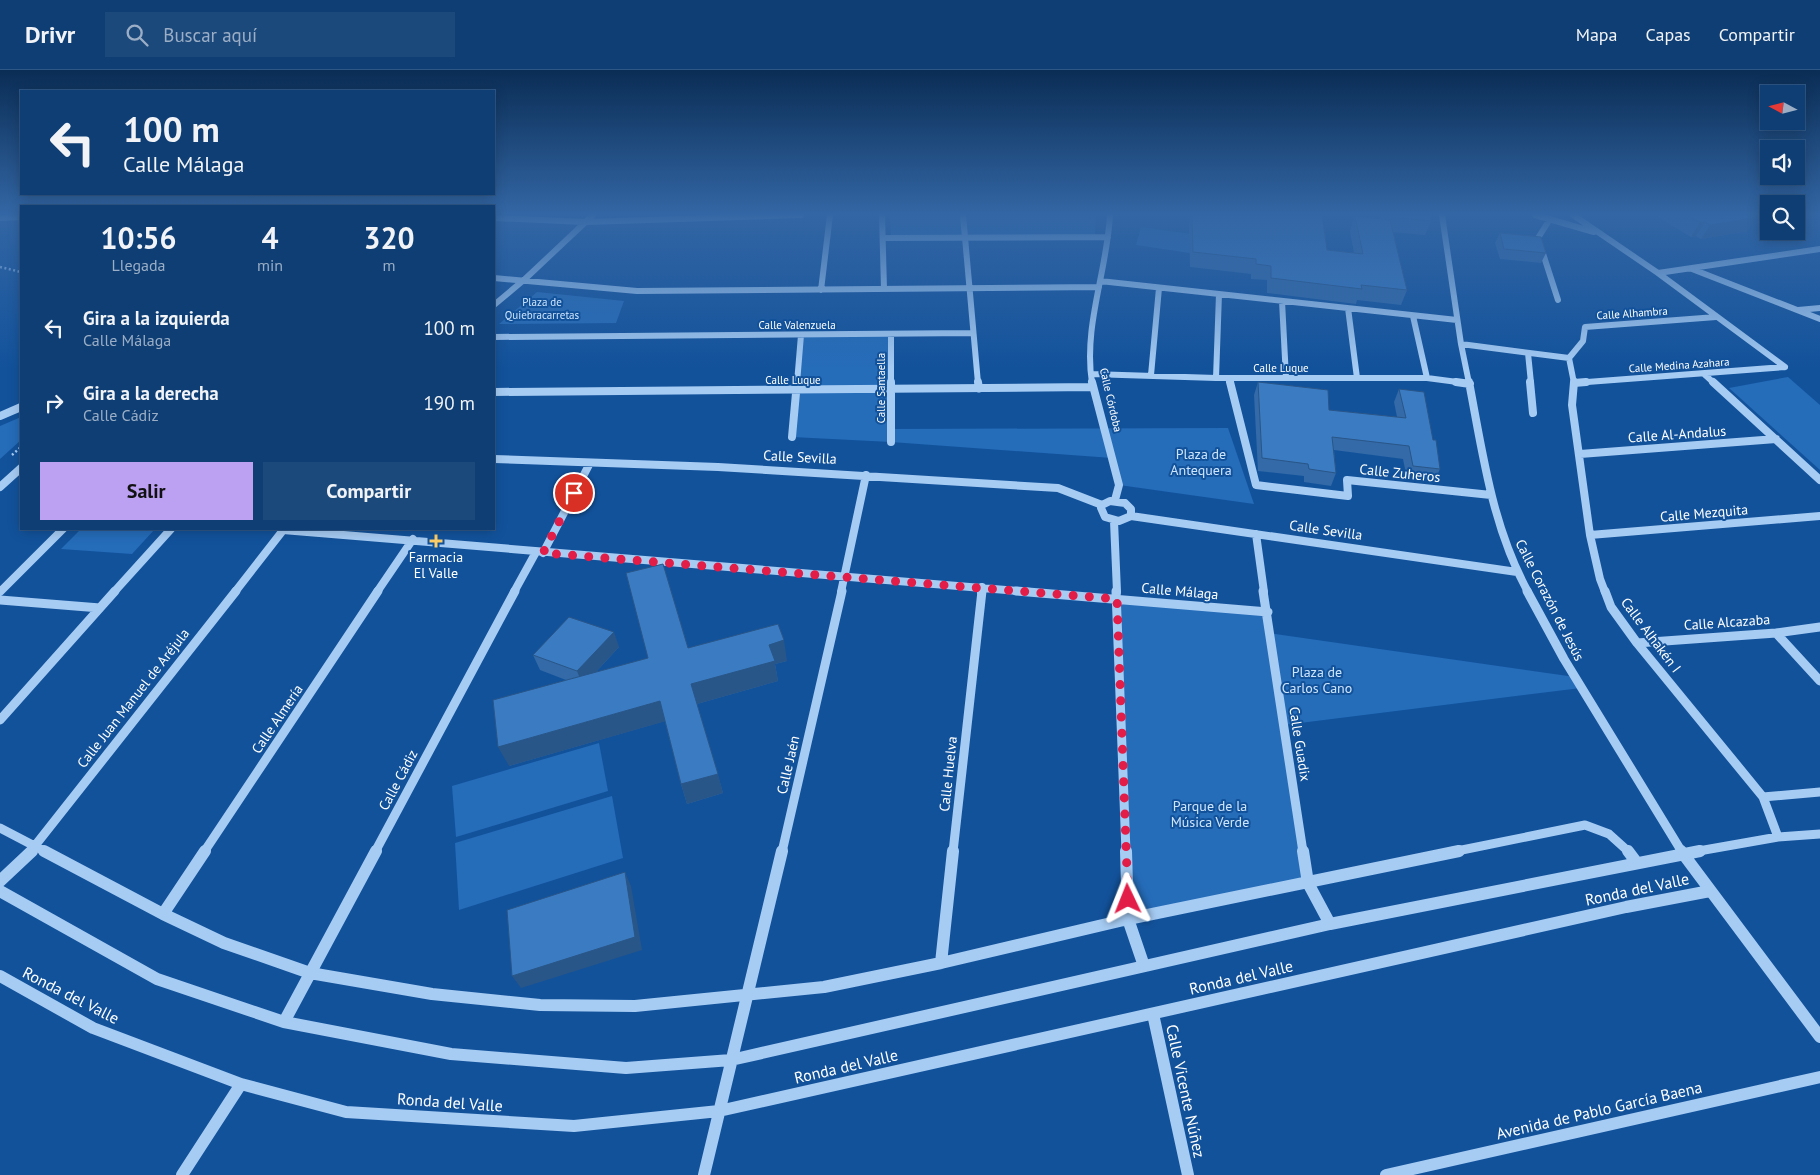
<!DOCTYPE html>
<html lang="es">
<head>
<meta charset="utf-8">
<style>
  body { margin:0; font-family:"PT Sans",sans-serif; background:#1c497c; color:#f1f3f6; height:100vh; display:flex; flex-direction:column; font-size:19px; white-space:nowrap }
  * { box-sizing:border-box; margin:0 }
  p { font-size:16px; color:#9baec5 }
  .icon { flex:none; width:28px; height:28px; fill:none; stroke:currentColor; stroke-width:2; stroke-linecap:round; stroke-linejoin:round }
  .map { position:relative; flex:1; overflow:hidden }
  .panel { position:absolute; left:20px; top:135px; width:475px; height:325px; display:flex; flex-direction:column; background:#0e3e74; border-radius:0px; box-shadow:0 2px 12px #0003,0 0 0 1px #2e5786 }
  .panel>* { flex:none }
  .top-card { position:absolute; left:20px; top:20px; width:475px; height:105px; border-radius:0px; box-shadow:0 2px 12px #0003,0 0 0 1px #2e5786; background:#0e3e74; color:#f1f3f6; overflow:hidden }
  .needle { width:32px; rotate:277deg }
  .fabs { position:absolute; left:1760px; top:15px; display:grid; gap:10px }
  .fabs a { display:grid; place-items:center; width:45px; height:45px; border-radius:0px; background:#0e3e74; box-shadow:0 2px 12px #0003,0 0 0 1px #2e5786; font-size:25px }
  .pin { position:absolute; display:grid; place-items:center; width:42px; height:42px; color:#fff; margin:-21px; border:2px solid #fff; border-radius:50%; box-shadow:0 1px 5px #0007 }
  .me { position:absolute; width:55px; margin:-28px; rotate:358deg; stroke-linejoin:round; filter:drop-shadow(0 0 4px #0008) }
  .turn { display:flex; align-items:center; gap:18px; height:105px; padding:0 20px; font-size:22px }
  .turn .icon { width:65px; height:65px; stroke-width:2.5 }
  .turn b { display:block; font-size:35px; line-height:42px }
  .eta { display:flex; justify-content:space-evenly; align-items:center; height:85px; text-align:center }
  .eta b { font-size:30px; font-weight:700; line-height:35px }
  .action { display:flex; gap:10px; margin-top:auto; padding:10px 20px }
  .action a { flex:1; height:58px; border-radius:0px; background:#bca0f2; color:#111; font-size:20px; font-weight:700; line-height:58px; text-align:center }
  .action a+a { background:#1c497c; color:#f1f3f6 }
  ul { padding:0; list-style:none }
  li { display:flex; align-items:center; gap:15px; height:75px; padding:0 20px }
  li div { flex:1 }
  li b { display:block; font-size:19px }
  li em { font-style:normal }
  header { display:flex; align-items:center; gap:30px; box-sizing:border-box; height:70px; padding:0 25px; background:#0e3e74; border-bottom:1px solid #2e5786 }
  header strong { font-size:24px }
  nav { display:flex; gap:28px; margin-inline-start:auto; font-size:18px }
  .search { width:350px; height:45px; background:#1c497c; display:flex; align-items:center; gap:12px; box-sizing:border-box; padding:0 18px; border-radius:0px; color:#9baec5; font-size:19px }
  .map>svg:first-child { display:block }
</style>
</head>
<body>
<header>
<strong>Drivr</strong>
<div class="search"><svg class="icon" aria-label="search" viewBox="0 0 24 24"><circle cx="10" cy="10" r="6"/><path d="M15 15l6 6"/></svg>Buscar aquí</div>
<nav><a>Mapa</a><a>Capas</a><a>Compartir</a></nav>
</header>
<div class="map">
<svg width="1820" height="1105" viewBox="0 0 1820 1105">
  <rect width="100%" height="100%" fill="#12529b"/>
  <!-- green -->
  <path fill="#256cb9" d="M890 145H1096L1095 165 891 166Z
    M1141 157 1228 169 1224 188 1136 175Z
    M537 222 624 231 616 253 499 254Z
    M891 264V359L1228 358 1254 434 1119 415 1112 388 891 372 792 367 801 265Z
    M1788 307 1820 335V400L1729 318Z
    M21 347V370L0 389V356Z
    M81 459H155L132 484 61 479Z
    M1117 529 1268 542 1269 563 1575 607 1581 618 1284 655 1308 813 1128 849Z
    M599 673 608 721 456 767 452 716Z
    M612 726 623 788 459 840 455 773Z"/>
  <g fill="none" stroke-linecap="round" stroke-linejoin="round">
    <!-- path -->
    <path stroke="#a6ccf4" stroke-width="2.5" stroke-dasharray="2 2.5" stroke-linecap="butt" d="M0 197 21 202
      M12 385 21 377"/>
    <!-- minor-far3 -->
    <path stroke="#a6ccf4" stroke-width="6" d="M882 145 884 219
      M963 145 978 313
      M1442 145 1461 274 1469 313
      M1535 145 1594 162
      M1573 145 1658 203 1785 297
      M0 148 21 147
      M494 148 585 152 801 145
      M1550 149 1538 168 1558 230
      M884 168 1108 167
      M1692 199 1820 249
      M1658 203 1820 179
      M494 208 637 221 1099 217
      M1100 211 1457 250
      M821 220 830 145
      M1282 231 1286 308
      M494 235 525 209 593 145
      M1348 238 1357 308
      M1798 240 1820 238
      M1413 246 1427 308
      M891 264V313
      M494 267 973 263
      M1461 274 1569 288
      M1528 283 1531 313
      M1569 288 1574 313
      M1569 288 1583 271 1585 257 1716 247
      M1091 304 1216 308H1427L1465 313
      M1704 304 1714 313
      M1151 305 1159 218
      M1216 308 1219 224
      M1229 308 1230 313
      M797 313 801 265
      M1092 313C1083 256 1107 202 1110 145
      M1574 313 1785 297"/>
    <!-- minor-far2 -->
    <path stroke="#a6ccf4" stroke-width="8" d="M891 312V372
      M978 312 979 319
      M1092 312 1119 415 1115 430
      M1230 312 1256 415 1348 426 1347 410 1491 425
      M1456 312 1470 314
      M1469 312C1483 385 1492 456 1528 522
      M1530 312 1533 343
      M1574 312 1572 335 1590 465 1600 509 1605 522
      M1713 312 1820 410
      M1574 313 1586 312
      M494 322 1093 317
      M0 346 21 337
      M792 367 797 312
      M1580 384 1776 369
      M494 389 718 397 1058 418 1102 435
      M0 417 21 398
      M1110 431 1125 433 1131 439V446L1119 451 1105 447 1101 438 1102 435Z
      M1131 446 1517 502
      M1114 451 1117 522
      M283 460 1031 522
      M1256 464 1264 522
      M1590 465 1820 446
      M543 483 590 393
      M0 522 63 459
      M114 522 171 459
      M235 522 284 459
      M377 522 413 469
      M514 522 536 482
      M841 522 866 405
      M981 522 982 517"/>
    <!-- minor-far1 -->
    <path stroke="#a6ccf4" stroke-width="9" d="M1016 521 1268 542
      M1116 521 1126 782
      M1263 521 1303 782
      M1527 521 1564 589 1682 782
      M1605 521 1611 537 1637 573 1763 727 1778 767
      M0 530 100 538
      M1776 563 1820 611
      M1637 573 1776 563 1820 557
      M0 650 115 521
      M1763 727 1820 722
      M0 758 46 782
      M30 782 236 521
      M204 782 378 521
      M375 782 515 521
      M782 782 842 521
      M953 782 982 521
      M1452 782 1585 755 1609 764 1629 782
      M1693 782 1778 767 1820 764"/>
    <!-- minor -->
    <path stroke="#a6ccf4" stroke-width="12" d="M44 781 163 844 224 873 310 903 432 924 540 935 635 936 824 917 941 893 1128 849 1459 781
      M1126 781 1128 849 1144 896
      M1303 781 1308 813 1330 854
      M1628 781 1637 793
      M1681 781 1820 967
      M0 811 32 781
      M0 821 157 909 284 952 451 984 626 998 731 990 1330 854 1700 781
      M163 844 205 781
      M941 893 953 781
      M0 906 93 958 241 1014 346 1042 574 1056 719 1041 1626 837 1710 821
      M1153 944 1188 1105
      M284 952 376 781
      M182 1105 241 1014
      M704 1105C729 997 757 889 782 781
      M1386 1105 1820 1007"/>
  </g>
  <!-- wall -->
  <path fill="#336aa7" d="M551 145H587L584 147Z
    M597 145H654L598 147Z
    M1191 145H1322L1327 180 1354 183 1350 161 1355 146 1382 149 1380 145H1430L1431 151 1425 165 1393 162 1407 220 1401 235 1357 230 1356 234 1267 223V210L1251 209V204L1190 197 1189 154Z
    M1655 145H1753L1747 161 1701 169 1696 166 1691 167Z
    M1500 163 1546 183 1541 193 1500 189 1495 173Z
    M1258 312 1329 340 1397 347 1394 332 1399 319 1433 370 1440 399 1434 412 1407 409 1403 389 1334 380 1336 403 1331 416 1304 412V406L1258 401 1254 325Z
    M619 577 596 602 688 578 787 591 775 594 778 611 697 634 723 723 687 734 681 714 665 651 509 696 566 610 540 600 533 585Z"/>
  <!-- shaded-wall -->
  <path fill="#295688" d="M1757 147 1747 161 1701 169 1710 155Z
    M1700 152H1705L1696 166 1691 167Z
    M614 562 619 577 583 616 577 601Z
    M784 570 787 591 775 594 778 611 697 634 691 614 769 575Z
    M660 631 666 651 509 696 498 677Z
    M718 704 723 723 687 734 681 714Z
    M625 802 631 816 642 880 521 918 512 906Z"/>
  <!-- building -->
  <path fill="#3b7bc2" stroke="#295688" d="M1192 145H1322L1327 180 1363 184 1355 146 1390 150 1407 220 1361 215 1362 219 1271 208V196L1256 194V189L1193 182Z
    M1391 145H1430L1431 151 1392 147Z
    M1687 145H1753L1757 147 1710 155 1705 152H1700Z
    M1500 163 1541 167 1546 183 1504 179Z
    M1258 312 1328 320 1329 340 1406 348 1399 319 1424 322 1433 370H1436L1440 399 1413 396 1409 376 1332 367 1336 403 1309 399 1308 394 1262 388Z
    M663 494 688 578 778 554 784 570 769 575 775 591 691 614 718 704 681 714 660 631 498 677 493 630 648 588 626 503Z
    M569 547 614 562 577 601 533 585Z
    M625 802 635 867 512 906 507 840Z"/>
  <!-- sky -->
  <linearGradient id="sky" x2="0" y2="1"><stop stop-color="#0a2d55"/><stop offset="0.48" stop-color="#3366a4"/><stop offset="1" stop-color="#3366a4" stop-opacity="0"/></linearGradient>
  <rect width="1820" height="299" fill="url(#sky)"/>
  <g fill="none" stroke-linecap="round" stroke-linejoin="round">
    <!-- route -->
    <path stroke="#e11d48" stroke-width="9" stroke-dasharray="0 16.2" d="M574 423 543 483 1117 529 1128 829"/>
  </g>
  <!-- markers -->
  <path fill="#ffcf69" stroke="#12529b" stroke-width="2" d="M433.5 463.5h5v5h5v5h-5v5h-5v-5h-5v-5h5z"/>
  <g text-anchor="middle" dominant-baseline="central" stroke-width="4" stroke-linejoin="round" paint-order="stroke">
    <!-- far-park labels -->
    <g font-size="11" fill="#cee5fe" stroke="#12529b">
      <text x="542" y="232">Plaza de<tspan x="542" dy="13">Quiebracarretas</tspan></text>
    </g>
    <!-- far-street labels -->
    <g font-size="11" fill="#fff" stroke="#12529b">
      <text transform="translate(1632 243) rotate(-4)">Calle Alhambra</text>
      <text x="797" y="255">Calle Valenzuela</text>
      <text transform="translate(1679 295) rotate(-4)">Calle Medina Azahara</text>
      <text x="1281" y="298">Calle Luque</text>
      <text x="793" y="310">Calle Luque</text>
      <text transform="translate(881 318) rotate(-90)">Calle Santaella</text>
      <text transform="translate(1111 330) rotate(77)">Calle Córdoba</text>
    </g>
    <!-- street labels -->
    <g font-size="14" fill="#fff" stroke="#12529b">
      <text transform="translate(1677 364) rotate(-4)">Calle Al-Andalus</text>
      <text transform="translate(800 387) rotate(3)">Calle Sevilla</text>
      <text transform="translate(1400 403) rotate(6)">Calle Zuheros</text>
      <text transform="translate(1704 443) rotate(-5)">Calle Mezquita</text>
      <text transform="translate(1326 460) rotate(8)">Calle Sevilla</text>
      <text transform="translate(1180 521) rotate(5)">Calle Málaga</text>
      <text transform="translate(1550 530) rotate(63)">Calle Corazón de Jesús</text>
      <text transform="translate(1727 552) rotate(-4)">Calle Alcazaba</text>
      <text transform="translate(1651 565) rotate(53)">Calle Alhakén I</text>
      <text transform="translate(133 628) rotate(-52)">Calle Juan Manuel de Aréjula</text>
      <text transform="translate(277 649) rotate(-56)">Calle Almería</text>
      <text transform="translate(1300 674) rotate(81)">Calle Guadix</text>
      <text transform="translate(788 695) rotate(-77)">Calle Jaén</text>
      <text transform="translate(948 704) rotate(-84)">Calle Huelva</text>
      <text transform="translate(398 710) rotate(-62)">Calle Cádiz</text>
    </g>
    <!-- park labels -->
    <g font-size="14" fill="#cee5fe" stroke="#12529b">
      <text x="1201" y="384">Plaza de<tspan x="1201" dy="16">Antequera</tspan></text>
      <text x="1317" y="602">Plaza de<tspan x="1317" dy="16">Carlos Cano</tspan></text>
      <text x="1210" y="736">Parque de la<tspan x="1210" dy="16">Música Verde</tspan></text>
    </g>
    <!-- poi labels -->
    <g font-size="14" fill="#fff" stroke="#12529b">
      <text x="436" y="487">Farmacia<tspan x="436" dy="16">El Valle</tspan></text>
    </g>
    <!-- near-street labels -->
    <g font-size="16" fill="#fff" stroke="#12529b">
      <text transform="translate(1637 819) rotate(-12)">Ronda del Valle</text>
      <text transform="translate(1241 907) rotate(-13)">Ronda del Valle</text>
      <text transform="translate(71 925) rotate(27)">Ronda del Valle</text>
      <text transform="translate(846 996) rotate(-13)">Ronda del Valle</text>
      <text transform="translate(1186 1021) rotate(78)">Calle Vicente Núñez</text>
      <text transform="translate(450 1032) rotate(4)">Ronda del Valle</text>
      <text transform="translate(1599 1040) rotate(-13)">Avenida de Pablo García Baena</text>
    </g>
  </g>
</svg>
<div class="fabs">
<a><svg class="needle" viewBox="-14 -14 28 28"><path d="M0-13l5 13h-10z" fill="#e53935"/><path d="M0 13l5-13h-10z" fill="#9baec5"/></svg></a>
<a><svg class="icon" aria-label="sound" viewBox="0 0 24 24"><path d="M4 9h4l5-4v14l-5-4H4zM17 9q2 3 0 6"/></svg></a>
<a><svg class="icon" aria-label="search" viewBox="0 0 24 24"><circle cx="10" cy="10" r="6"/><path d="M15 15l6 6"/></svg></a>
</div>
<div class="pin" style="left:574px;top:423px;background:#d93025"><svg class="icon" aria-label="arrive" viewBox="0 0 24 24"><path d="M6 21V4h12l-3 4 3 4H6"/></svg></div>
<svg class="me" style="left:1128px;top:829px" viewBox="-20 -20 40 40"><path d="M0-17L14 15 0 8-14 15z" fill="#e11d48" stroke="#fff" stroke-width="4"/></svg>
<div class="top-card">
<div class="turn"><svg class="icon" aria-label="left" viewBox="0 0 24 24"><path d="M17 20v-9H6M10 6l-5 5 5 5"/></svg><div><b>100 m</b>Calle Málaga</div></div>
</div>
<section class="panel">
<div class="eta">
<div><b>10:56</b><p>Llegada</p></div>
<div><b>4</b><p>min</p></div>
<div><b>320</b><p>m</p></div>
</div>
<ul>
<li><svg class="icon" aria-label="left" viewBox="0 0 24 24"><path d="M17 20v-9H6M10 6l-5 5 5 5"/></svg><div><b>Gira a la izquierda</b><p>Calle Málaga</p></div><em>100 m</em></li>
<li><svg class="icon" aria-label="right" viewBox="0 0 24 24"><path d="M7 20v-9h11M14 6l5 5-5 5"/></svg><div><b>Gira a la derecha</b><p>Calle Cádiz</p></div><em>190 m</em></li>
</ul>
<div class="action"><a>Salir</a><a>Compartir</a></div>
</section>
</div>
</body>
</html>
